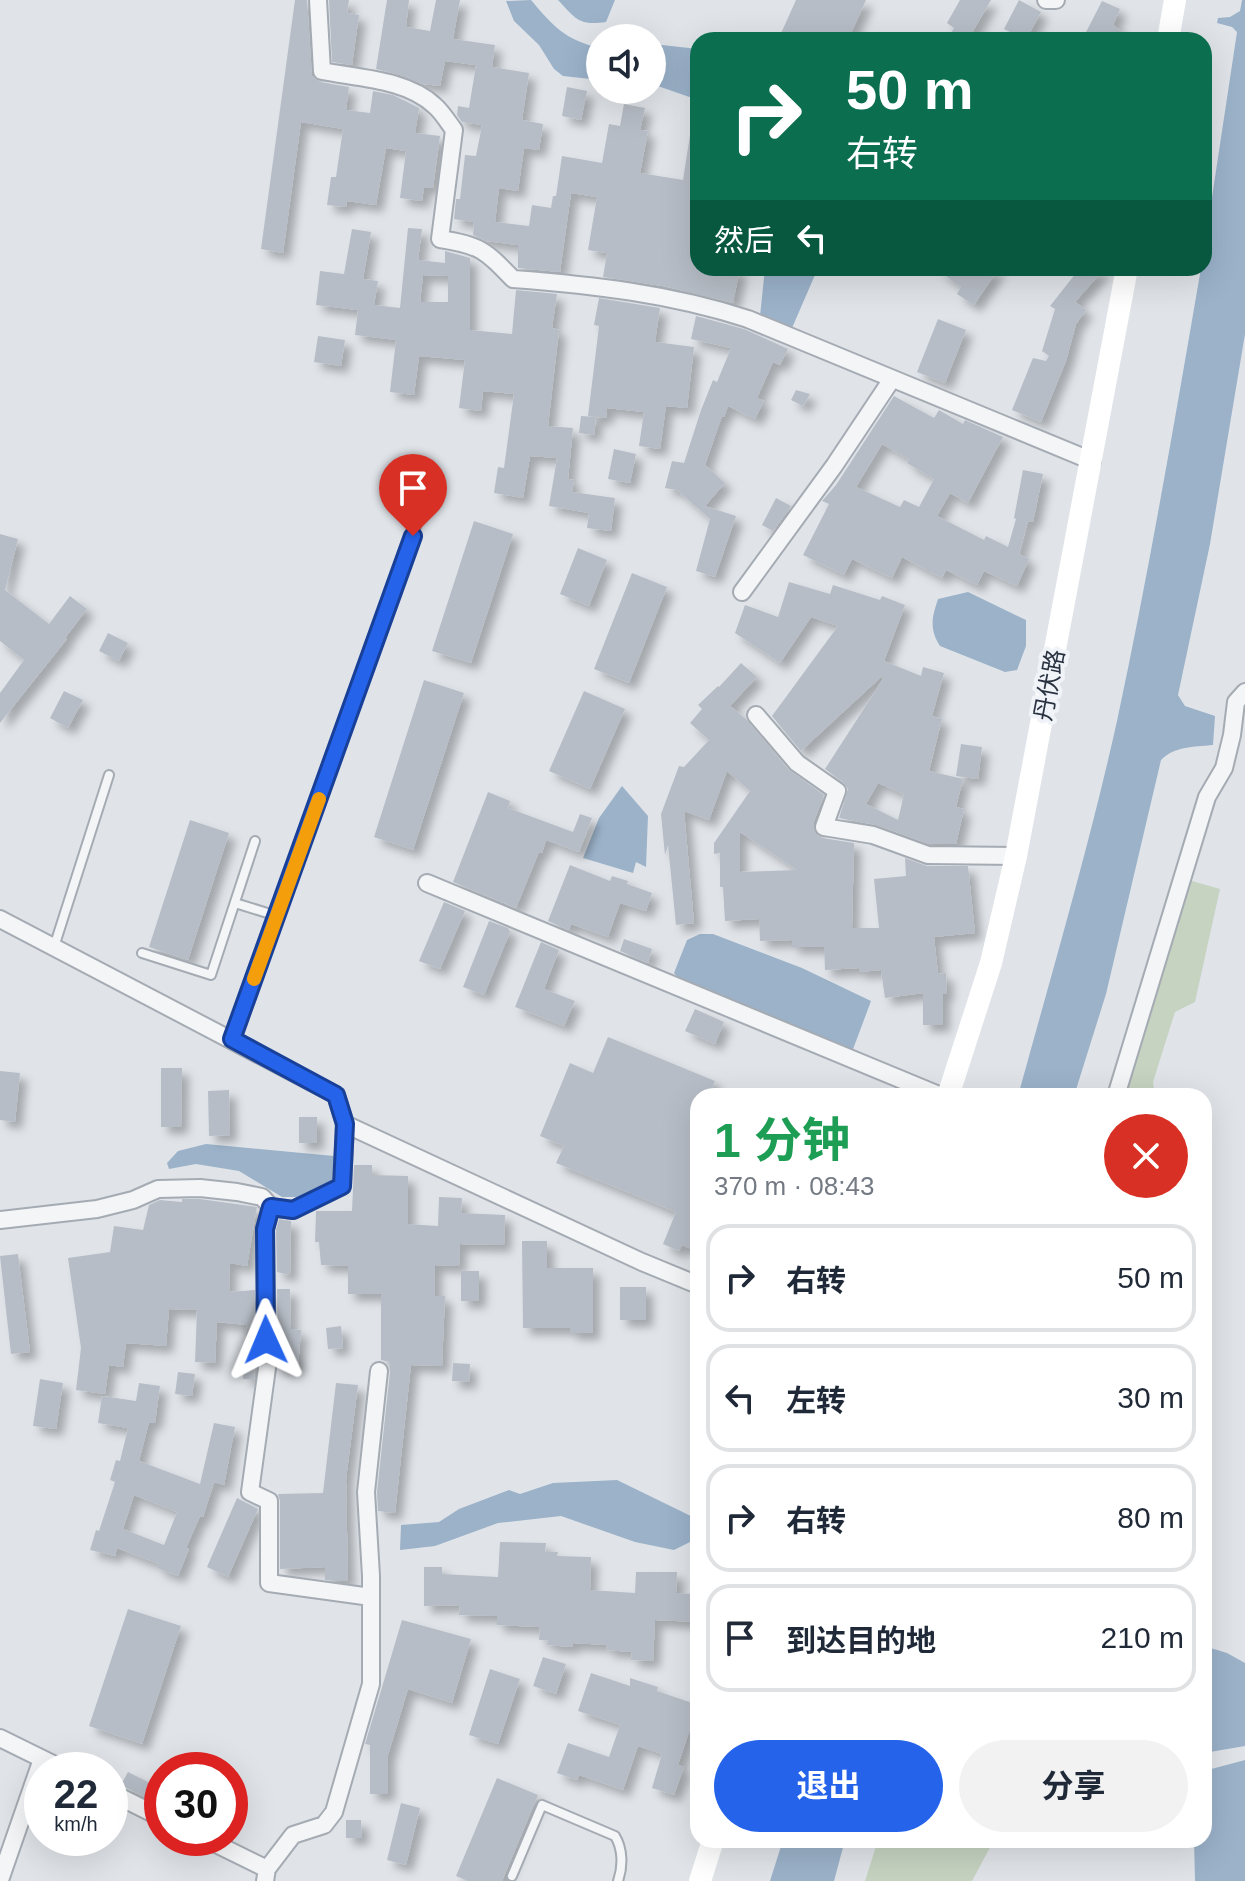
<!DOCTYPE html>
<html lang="zh">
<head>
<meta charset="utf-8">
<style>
  body { margin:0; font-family:Arial,"Noto Sans SC",sans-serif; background:#f2f2f3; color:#1f2937; height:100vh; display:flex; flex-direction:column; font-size:30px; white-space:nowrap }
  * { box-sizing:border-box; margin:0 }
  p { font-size:26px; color:#747a83 }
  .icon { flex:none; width:44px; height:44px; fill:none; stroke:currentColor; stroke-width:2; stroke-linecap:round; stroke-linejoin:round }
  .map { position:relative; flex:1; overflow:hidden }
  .drawer { position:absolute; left:690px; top:1088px; width:522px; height:760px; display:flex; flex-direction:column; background:#fff; border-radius:24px; box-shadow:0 8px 32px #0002 }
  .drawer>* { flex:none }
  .banner { position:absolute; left:690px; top:32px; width:522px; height:244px; border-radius:24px; box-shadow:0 8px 32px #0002; background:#0b6e4f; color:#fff; overflow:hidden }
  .controls { position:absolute; left:586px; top:24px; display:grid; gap:16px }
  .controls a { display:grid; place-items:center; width:80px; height:80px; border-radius:50%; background:#fff; box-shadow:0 8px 32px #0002; font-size:40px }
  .speed { position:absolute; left:24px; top:1752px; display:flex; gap:16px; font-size:40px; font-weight:700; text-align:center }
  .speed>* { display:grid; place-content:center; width:104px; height:104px; border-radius:50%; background:#fff; box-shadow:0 8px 32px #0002; line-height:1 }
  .speed small { font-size:20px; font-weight:400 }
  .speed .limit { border:12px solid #d22; background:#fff; color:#111 }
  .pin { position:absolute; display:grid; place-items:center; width:68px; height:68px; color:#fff; margin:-82px -34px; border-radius:50% 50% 50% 0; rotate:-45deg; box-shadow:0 0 8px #0007 }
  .pin .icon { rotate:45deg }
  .me { position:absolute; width:88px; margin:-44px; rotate:359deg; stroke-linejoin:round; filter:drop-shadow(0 0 6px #0008) }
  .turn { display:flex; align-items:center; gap:28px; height:168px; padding:0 24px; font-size:36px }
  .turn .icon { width:104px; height:104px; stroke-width:2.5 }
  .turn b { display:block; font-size:56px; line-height:68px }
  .then { display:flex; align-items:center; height:76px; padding:0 24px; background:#0003; gap:16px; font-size:30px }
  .round { display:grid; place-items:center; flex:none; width:84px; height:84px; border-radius:42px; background:#f2f2f3 }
  .summary { display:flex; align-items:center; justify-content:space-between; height:136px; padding:0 24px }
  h1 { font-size:48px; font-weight:700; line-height:60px; color:#1e9e55 }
  .action { display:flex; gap:16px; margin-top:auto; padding:16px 24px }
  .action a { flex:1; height:92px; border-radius:48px; background:#2563eb; color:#fff; font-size:32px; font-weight:700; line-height:92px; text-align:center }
  .action a+a { background:#f2f2f3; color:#1f2937 }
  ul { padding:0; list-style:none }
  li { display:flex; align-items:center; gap:24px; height:108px; margin:0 16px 12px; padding:0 8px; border:4px solid #e0e1e3; border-radius:24px }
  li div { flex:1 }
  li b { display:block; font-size:30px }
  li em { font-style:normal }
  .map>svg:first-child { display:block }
</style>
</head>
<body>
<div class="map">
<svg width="1245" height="1881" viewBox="0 0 1245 1881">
  <defs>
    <filter id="shadow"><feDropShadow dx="7" dy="7" stdDeviation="4" flood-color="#0004"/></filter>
  </defs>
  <rect width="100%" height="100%" fill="#e0e4e9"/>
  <!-- green -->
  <path fill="#c6d3c1" d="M1185 879 1220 889 1195 1002 1175 1012 1153 1082 1155 1096H1119Z
    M878 1840H994L972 1881H865Z"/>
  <!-- water -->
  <path fill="#9bb2c9" d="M531 0C553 26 565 40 600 48V80L563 76 554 69 539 45 514 21 506 1Z
    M558 0H615L606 22C579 26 576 19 558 0Z
    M1242 0H1245V334L1210 544 1178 695 1185 706 1215 716 1213 745C1193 747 1175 746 1161 760L1106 994 1074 1096H1018C1052 972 1089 847 1117 721 1149 571 1175 419 1201 268H1204V250L1237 32 1232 27 1217 23 1218 18 1230 17 1240 11Z
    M662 45 698 49V100L652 84V46Z
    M765 268H818L792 328 760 316Z
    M968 592 1026 620V646L1017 670 1005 672 940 646C929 629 932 617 938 599Z
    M622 786 648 816 646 867 636 862 633 873 583 858 599 818Z
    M700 934H713L802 968 871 1001 852 1052 680 980 674 973 687 940Z
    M206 1144 334 1156V1179L297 1197H282L239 1171 196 1164 169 1169 167 1163 178 1151Z
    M617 1480 697 1519 698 1538 674 1550 635 1542 561 1516 498 1523 435 1546 400 1550 401 1525 439 1522 459 1509 509 1490 520 1494 553 1483Z
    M1204 1646 1227 1653 1245 1663V1746L1204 1753Z
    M1245 1760V1881H1195L1194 1840H1204V1771Z
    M783 1840H845L834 1881H770Z"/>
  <!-- building -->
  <path fill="#b7bdc6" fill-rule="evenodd" filter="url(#shadow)" d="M295 0H307L312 76 320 82 349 87 346 110 370 113 373 91 393 95 419 108 415 133 440 136 433 188 424 187 422 201 400 198 406 151 386 148 376 205 347 201 346 207 327 205 331 177H336L343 129 301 122 283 253 261 249Z
    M329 0H349L347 13 359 15 352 65 332 62Z
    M387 0H409L406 27 430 31 436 0H460L453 39 495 45 492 67 529 73 522 120 543 124 539 150 524 148 518 191 499 188 495 222 529 226 532 205 551 208 553 196H556L562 156 602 163 609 124 620 126 624 104 645 108 640 130 648 131 640 173 683 180 690 135H698V250L695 268H740L733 303 663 286 603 277 607 253 588 250 597 197 571 193 560 272 518 268V245L486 241 473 235 474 222 454 219 456 199H460L465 155 476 156 482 125 462 122 457 115 458 106 469 108 476 65 445 61 440 86 423 84 400 75 376 69Z
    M796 0H866L848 40H778Z
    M960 0H991L968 40H947L954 28 947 23Z
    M1019 0 1041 12 1026 40 1004 29Z
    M1102 1 1120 9 1113 25 1134 40H1082Z
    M567 87 587 91 581 120 562 116Z
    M408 228 422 229 418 260 445 263V251L470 258V330L512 334 516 290 557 294 552 328 559 330 548 426 573 428 568 479 574 480 572 492 615 498 611 531 587 528 589 513 549 506 557 458 530 456 523 498 494 493 498 467 504 468 514 394 483 391 481 411 459 408 465 360 419 356 414 395 390 392 396 340 355 335 358 310 316 305 320 271 344 274 352 229 371 232 363 279 378 281 374 305 400 308ZM423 275 448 276V302H420Z
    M935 268H999L974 305 957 294 961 287Z
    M1080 268H1105L1075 302 1086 310 1076 324 1066 361 1041 422 1012 410 1033 358 1046 361 1049 356 1042 351 1055 309 1050 306Z
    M599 298 660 308 655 342 694 347 687 408 666 406 660 449 639 446 644 412 607 408 606 418 588 416 599 326 594 325Z
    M696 316 744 329 788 349 780 365 773 362 757 398 764 401 755 419 728 406 724 417 722 416 705 465 725 483 705 506 736 516 715 577 696 571 710 519 677 490 665 488 672 461 684 463 701 410 713 380 717 382 731 348 691 339Z
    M938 319 966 330 945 383 917 372Z
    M318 336 345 340 341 366 314 362Z
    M796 390 810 394 803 406 791 400Z
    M894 396 934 418 939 410 963 424 965 420 1003 437 968 503 950 493 937 516 984 540 986 536 1008 547 1016 519 1014 518 1023 470 1043 474 1033 522 1028 521 1019 554 1029 559 1017 586 984 571 977 585 946 570 942 578 902 557 892 578 852 559 844 575 803 555 829 504 822 501 836 485ZM882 444 909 459 907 463 934 479 919 507 904 500 900 507 856 487Z
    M581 416 596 417 594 435 579 433Z
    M614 449 636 454 630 483 608 479Z
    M776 498 791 506 773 531 762 525Z
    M474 521 513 534 471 663 432 651Z
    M0 534 18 539 5 590 49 624 70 596 87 609 65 638 67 639 0 723V693L24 660 0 641Z
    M578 548 607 560 589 606 560 594Z
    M632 573 667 587 629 683 594 669Z
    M789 582 830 594 833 585 880 600 882 596 905 605 884 661 921 676 923 667 944 673 932 716 942 719 929 771 963 779 956 807 964 809 956 844H930L876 825 839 818 848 789 843 782 825 769 883 679 881 677 801 751 772 716 838 626 811 617 780 663 735 633 745 605 778 617ZM878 783 904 794 898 820 866 804Z
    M108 633 128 643 119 661 99 651Z
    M741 663 757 677 730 706 747 720 789 770 824 795 813 824 816 834 822 838 854 843 852 928H879L874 879 906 876 905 858 927 866H968L975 933 934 937 938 974 946 973 947 994H943V1025H923V993L885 998 881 970 859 972V968L825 970 824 947H792V940L760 941 759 919 725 921 723 887H720V853L714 854V843L750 791 727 771 709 820 684 811 694 923 676 925 668 845 665 855 661 814 679 766 684 767 709 740 690 723 702 709 698 705 718 686 719 687ZM740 832 797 870 740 872Z
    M424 680 464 693 413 850 374 837Z
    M64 691 83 700 68 728 50 718Z
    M584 691 625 709 590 789 549 771Z
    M961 744 982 747 978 779 956 776Z
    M488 792 510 801 508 808 573 832 580 814 592 818 579 852 546 840 542 853 539 852 516 908 453 882Z
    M190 820 229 833 188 960 149 947Z
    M570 865 610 881 612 876 628 881 627 884 652 893 646 911 620 903 608 937 571 924 569 930 548 921Z
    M444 902 465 911 440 969 419 961Z
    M489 921 508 928 510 932 484 995 463 987Z
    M624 939 652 949 648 963 620 951Z
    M541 942 559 950 544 989 575 1001 564 1026 515 1007Z
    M695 1009 724 1022 715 1044 685 1031Z
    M608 1037 715 1081 709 1096H698V1252L682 1245 679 1251 663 1244 676 1212 556 1163 564 1146 540 1136 570 1063 593 1073Z
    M161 1068H182L181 1127H161Z
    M0 1071 20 1073 15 1122 0 1120Z
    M229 1090 230 1135 209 1136 208 1091Z
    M299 1117H317V1143H299Z
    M354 1165H372V1175L408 1176V1224L438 1226 439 1197 462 1198 461 1213 505 1215 504 1245 460 1244 459 1266 435 1265V1296H445L442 1366 411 1365 395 1513 378 1511 377 1492 390 1372V1362L381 1360V1294H348V1266L321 1265 319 1242H315L316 1211H352Z
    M182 1199H200L257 1207 247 1266 230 1263 229 1292 255 1290 254 1380 243 1379 247 1325 217 1322 215 1363 195 1362 197 1310 169 1309 166 1346 126 1343 123 1367 109 1365 105 1394 76 1390 81 1348 68 1258 110 1252 114 1226 143 1230 149 1205 160 1200 182 1202Z
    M279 1219 291 1221 290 1275 277 1272 276 1230Z
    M522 1241H547V1268H593V1333H570V1328H523Z
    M18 1254 30 1352 11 1354 0 1256Z
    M461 1271H479V1301H461Z
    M620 1287H646V1320H620Z
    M277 1289H290L291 1329 301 1330 298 1368 278 1367Z
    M341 1326 343 1348 328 1349 326 1328Z
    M453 1363 470 1364 469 1382 452 1381Z
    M178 1372 195 1374 192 1396 175 1394Z
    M40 1379 63 1383 56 1429 33 1426Z
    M139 1383 160 1386 155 1423 149 1422 139 1461 200 1484 214 1423 235 1427 224 1485 214 1482 203 1517 200 1516 186 1548 189 1549 178 1576 157 1568 159 1564 117 1548 115 1556 90 1550 96 1530 99 1531 115 1482 110 1480 116 1460 120 1461 128 1428 98 1423 102 1396 136 1401ZM134 1495 177 1512 164 1545 123 1529Z
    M336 1383 358 1385 346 1479 348 1581H337L325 1580V1567L280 1569V1501L278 1494 323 1493Z
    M237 1498 258 1509 228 1577 207 1567Z
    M500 1542 546 1543 545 1552H558L557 1556 591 1557 590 1590 635 1593 636 1572H677L676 1593 693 1594 692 1600H698V1622L655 1620 653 1661 631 1660 632 1652 606 1650 607 1645 573 1643 572 1647 547 1645 548 1640H539L540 1627 497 1625V1616L459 1615 460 1605 424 1606V1567H442V1574L498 1577Z
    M128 1609 181 1626 142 1744 89 1726Z
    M402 1620 471 1639 452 1703 408 1689 388 1755V1794H370V1745L365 1744Z
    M543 1657 566 1664 556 1694 533 1686Z
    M490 1669 520 1679 498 1744 469 1735Z
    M591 1673 630 1686V1678L658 1687 657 1691 698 1705 678 1765 684 1767 674 1795 652 1788 662 1754 638 1746 623 1790 579 1775 577 1780 557 1773 568 1743 609 1757 620 1725 578 1711Z
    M128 1772 150 1783 143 1796 121 1785Z
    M497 1778 538 1795 502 1881H468L456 1876Z
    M401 1803 420 1808 406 1865 387 1860Z
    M346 1820H361L362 1838H346Z"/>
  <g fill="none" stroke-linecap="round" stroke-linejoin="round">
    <defs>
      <path id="service" d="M235 903 277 916
        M54 947 109 775
        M142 953 211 975 255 841
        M232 1039 423 507
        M512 1876 542 1805 615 1836C623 1849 623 1867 618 1881"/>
      <path id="minor" d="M318 0 322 71C357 78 407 79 435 106 442 112 448 122 454 130L440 239C480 245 485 250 513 279 593 285 672 294 748 319L1092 461
        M1046 0H1056
        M742 592 834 466 892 379
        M756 715 797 763 837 791 824 827 873 835 928 855 1016 856
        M427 883 941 1096
        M0 919 336 1095 345 1124 642 1262 698 1285
        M1116 1096 1207 797 1224 768 1232 735 1236 702 1245 692
        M345 1124 342 1186 293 1210 271 1207 265 1229 267 1368 250 1492 269 1501V1583L371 1597
        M0 1220 97 1209 133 1200 158 1189 200 1188 237 1192 262 1197 271 1207
        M0 1738 65 1770
        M110 1792 162 1818
        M204 1838 267 1869 265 1881
        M267 1869 293 1835 324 1825 334 1812 371 1684V1576L366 1492 379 1371
        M0 1880 42 1759"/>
    </defs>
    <!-- service casing -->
    <use href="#service" stroke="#a5abb3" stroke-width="12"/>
    <!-- minor casing -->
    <use href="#minor" stroke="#a5abb3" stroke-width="20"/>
    <!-- service -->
    <use href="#service" stroke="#f3f5f7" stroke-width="8"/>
    <!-- minor -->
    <use href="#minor" stroke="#f3f5f7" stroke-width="16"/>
    <!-- secondary -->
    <path stroke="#fff" stroke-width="22" d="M1168 40 1175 0
      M948 1096 991 963 1016 856 1127 268
      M700 1881 713 1840"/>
  </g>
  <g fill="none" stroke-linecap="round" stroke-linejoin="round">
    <defs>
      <path id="route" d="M266 1340 265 1229 271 1207 293 1210 342 1186 345 1124 336 1095 232 1039 413 536"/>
    </defs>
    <!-- route casing -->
    <use href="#route" stroke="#184099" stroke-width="20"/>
    <!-- route -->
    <use href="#route" stroke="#2563eb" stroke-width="14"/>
    <!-- slow -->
    <path stroke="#f59e0b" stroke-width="14" d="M254 979 319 799"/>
  </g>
  <g text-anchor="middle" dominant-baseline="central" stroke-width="8" stroke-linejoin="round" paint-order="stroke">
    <!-- street labels -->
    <g font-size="24" fill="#293241" stroke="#f0f3f7">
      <text transform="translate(1049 685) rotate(-79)">丹伏路</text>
    </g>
  </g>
</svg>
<div class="controls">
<a><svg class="icon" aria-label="sound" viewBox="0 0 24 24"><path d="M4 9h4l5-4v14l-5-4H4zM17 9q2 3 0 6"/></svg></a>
</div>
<div class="speed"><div>22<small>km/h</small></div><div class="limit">30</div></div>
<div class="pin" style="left:413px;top:536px;background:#d93025"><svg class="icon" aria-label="arrive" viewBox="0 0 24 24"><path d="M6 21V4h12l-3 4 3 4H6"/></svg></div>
<svg class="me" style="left:266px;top:1340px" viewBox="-20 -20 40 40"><path d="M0-17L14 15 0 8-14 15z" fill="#2563eb" stroke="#fff" stroke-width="4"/></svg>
<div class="banner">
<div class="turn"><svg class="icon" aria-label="right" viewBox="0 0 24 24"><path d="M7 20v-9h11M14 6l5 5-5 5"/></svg><div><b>50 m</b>右转</div></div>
<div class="then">然后<svg class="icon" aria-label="left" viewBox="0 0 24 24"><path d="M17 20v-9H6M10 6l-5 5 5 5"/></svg></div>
</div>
<section class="drawer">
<div class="summary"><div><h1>1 分钟</h1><p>370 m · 08:43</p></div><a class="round" style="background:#d93025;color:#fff"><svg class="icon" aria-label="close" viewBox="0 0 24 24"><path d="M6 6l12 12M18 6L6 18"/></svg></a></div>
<ul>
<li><svg class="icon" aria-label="right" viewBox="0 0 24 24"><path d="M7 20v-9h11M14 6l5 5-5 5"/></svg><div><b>右转</b></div><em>50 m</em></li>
<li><svg class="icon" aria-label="left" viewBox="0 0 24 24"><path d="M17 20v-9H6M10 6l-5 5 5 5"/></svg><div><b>左转</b></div><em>30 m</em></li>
<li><svg class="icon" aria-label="right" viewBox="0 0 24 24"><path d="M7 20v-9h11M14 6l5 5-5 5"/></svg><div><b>右转</b></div><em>80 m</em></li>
<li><svg class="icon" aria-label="arrive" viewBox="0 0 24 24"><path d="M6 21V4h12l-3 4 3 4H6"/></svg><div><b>到达目的地</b></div><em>210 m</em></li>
</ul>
<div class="action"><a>退出</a><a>分享</a></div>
</section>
</div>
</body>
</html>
